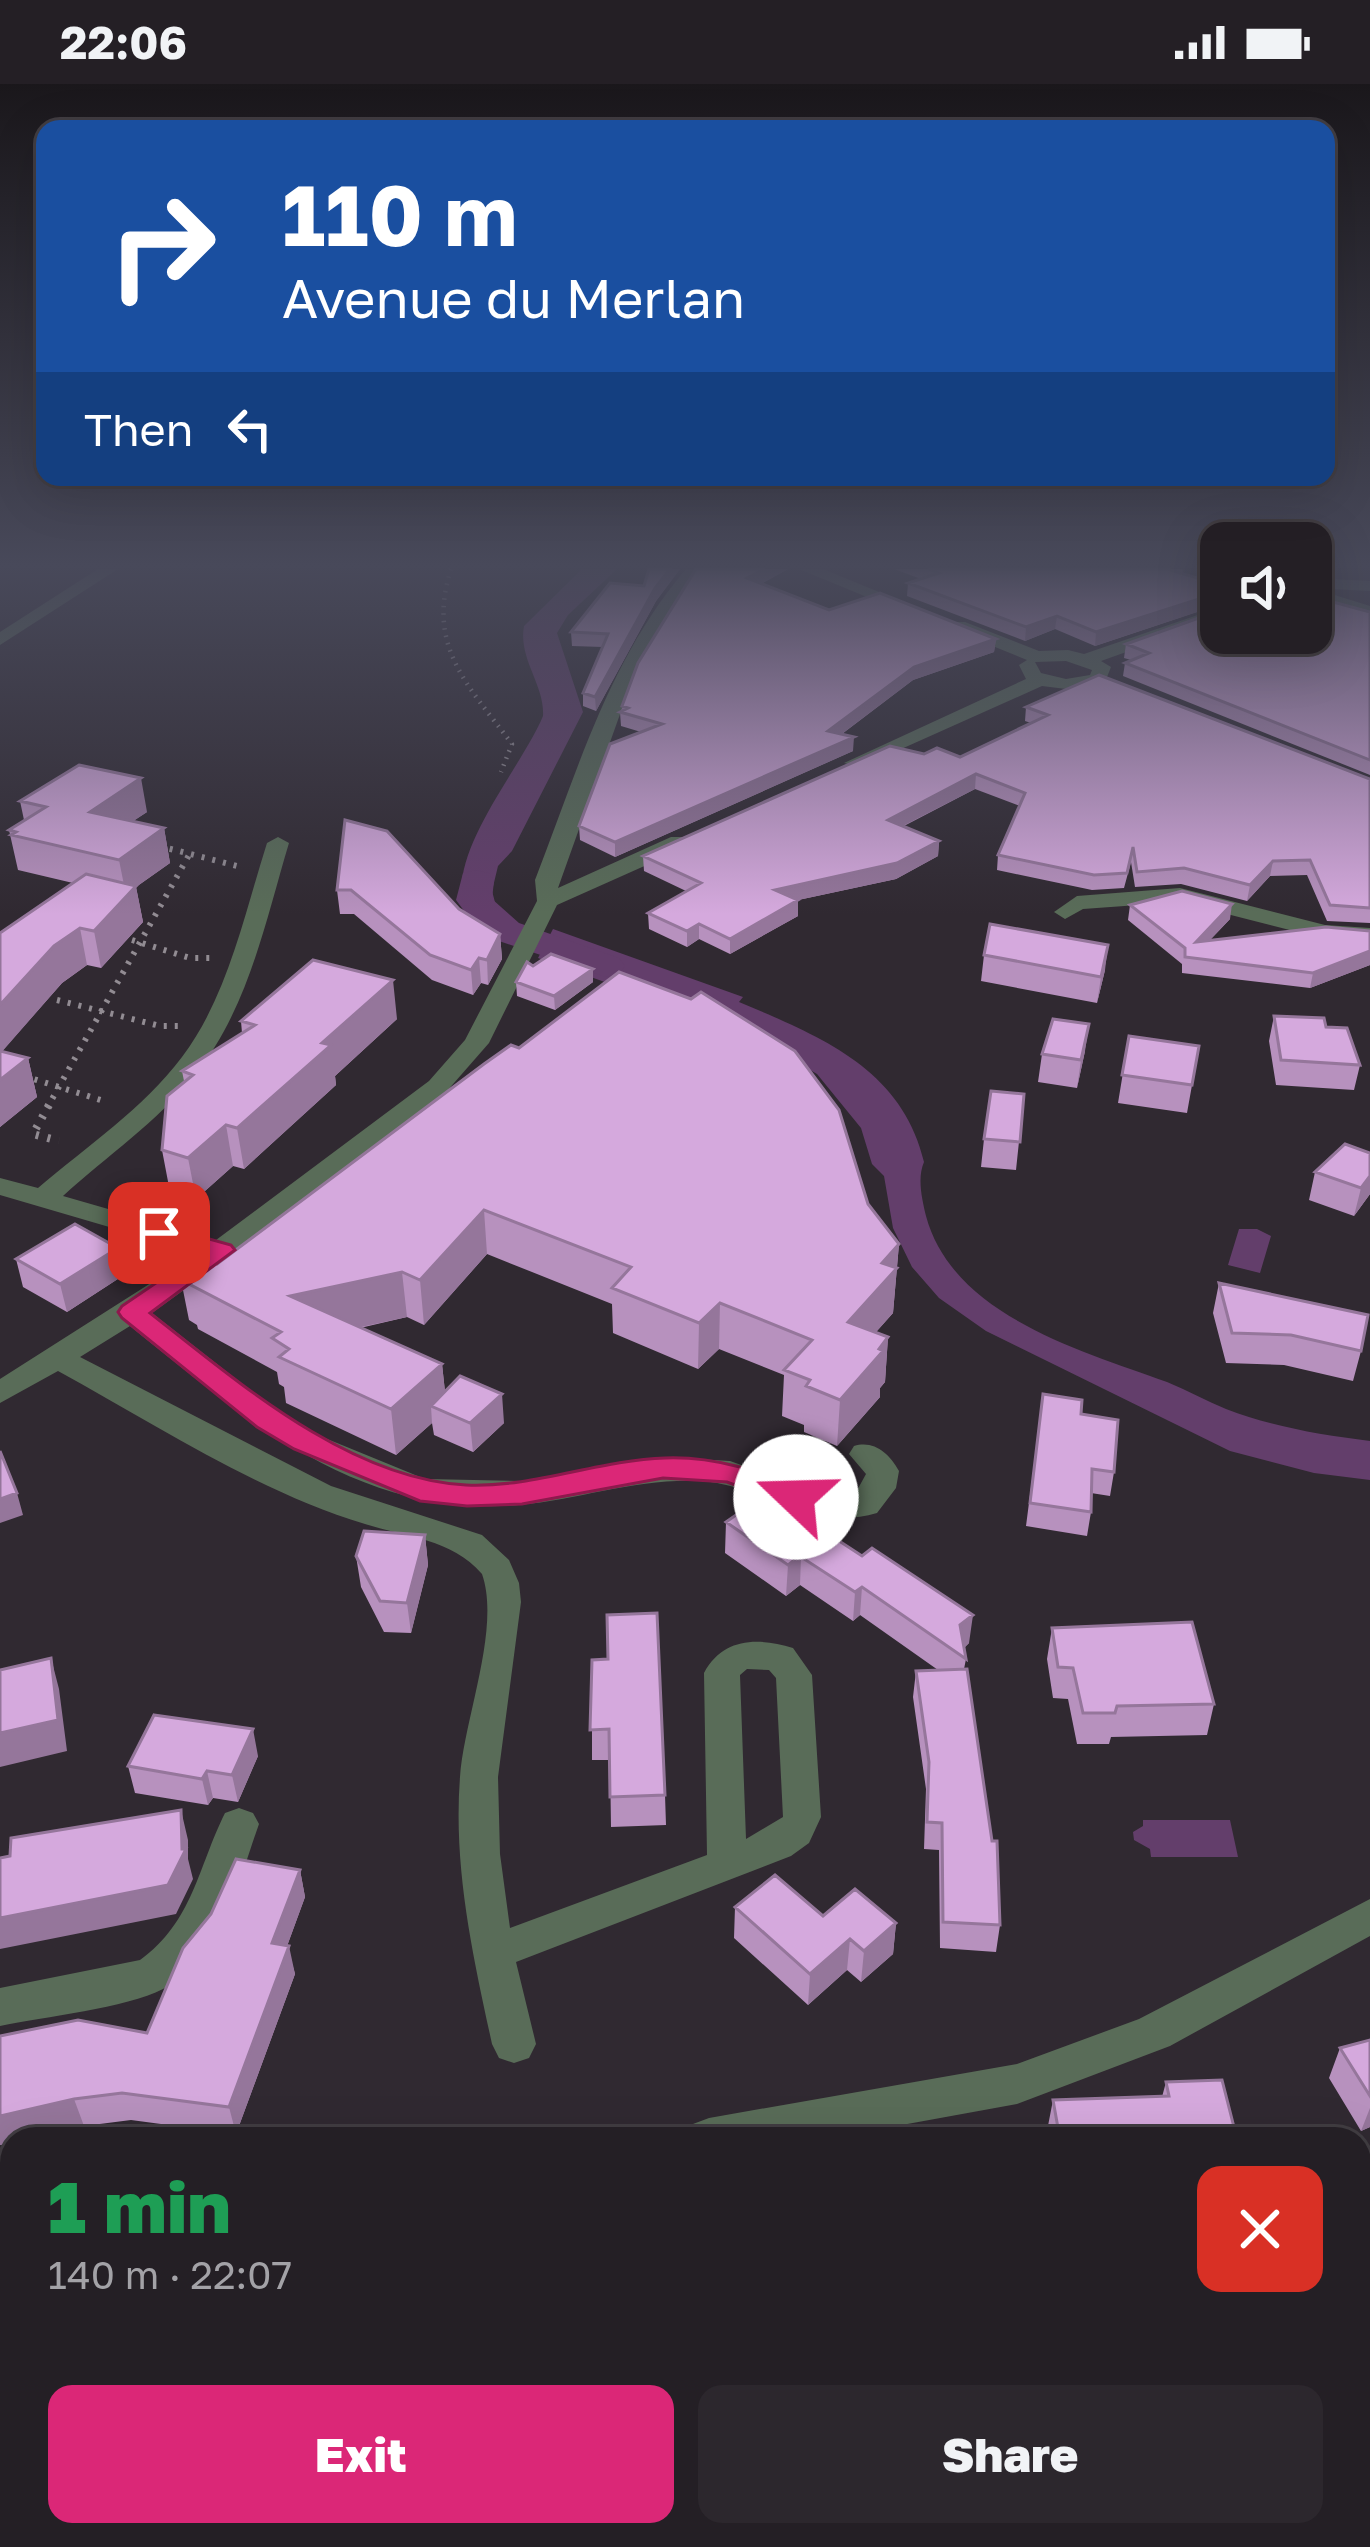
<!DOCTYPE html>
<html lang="en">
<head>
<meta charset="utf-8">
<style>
  body { margin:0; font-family:"Golos Text",sans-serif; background:#2c272d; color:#f1f3f6; height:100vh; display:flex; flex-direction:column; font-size:45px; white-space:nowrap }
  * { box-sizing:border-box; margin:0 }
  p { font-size:39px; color:#a3a2a7 }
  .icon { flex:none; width:66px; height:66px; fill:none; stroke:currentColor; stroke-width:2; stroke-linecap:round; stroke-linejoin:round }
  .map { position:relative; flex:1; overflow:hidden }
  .sheet { position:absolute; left:0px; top:2043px; width:1371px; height:420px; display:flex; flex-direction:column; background:#241f25; border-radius:36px 36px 0 0; box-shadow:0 12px 48px #0002,0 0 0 3px #413d42 }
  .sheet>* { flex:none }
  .banner { position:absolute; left:36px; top:36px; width:1299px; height:366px; border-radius:24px; box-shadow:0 12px 48px #0002,0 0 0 3px #413d42; background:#1a4fa0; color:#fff; overflow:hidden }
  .controls { position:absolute; left:1200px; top:438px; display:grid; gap:24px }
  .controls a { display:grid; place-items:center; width:132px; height:132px; border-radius:24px; background:#241f25; box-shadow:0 12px 48px #0002,0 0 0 3px #413d42; font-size:60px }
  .pin { position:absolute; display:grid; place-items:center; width:102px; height:102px; color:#fff; margin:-51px; border-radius:24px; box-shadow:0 6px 18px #0006 }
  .me { position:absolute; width:132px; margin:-66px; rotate:291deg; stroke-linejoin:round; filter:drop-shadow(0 0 9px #0008) }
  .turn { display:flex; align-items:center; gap:42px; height:252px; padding:0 48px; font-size:54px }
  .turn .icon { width:156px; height:156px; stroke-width:2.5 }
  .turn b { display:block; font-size:84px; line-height:102px }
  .then { display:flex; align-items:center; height:114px; padding:0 48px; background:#0003; gap:24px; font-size:45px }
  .round { display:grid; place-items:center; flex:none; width:126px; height:126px; border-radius:24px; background:#2c272d }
  .headline { display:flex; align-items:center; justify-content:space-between; height:204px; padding:0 48px }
  h1 { font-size:72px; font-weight:800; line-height:90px; color:#1e9e55 }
  .primary-button { display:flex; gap:24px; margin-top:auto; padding:24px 48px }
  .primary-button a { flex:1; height:138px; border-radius:24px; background:#db2777; color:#fff; font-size:48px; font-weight:800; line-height:138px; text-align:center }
  .primary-button a+a { background:#2c272d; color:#f1f3f6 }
  .status { display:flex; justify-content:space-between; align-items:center; height:84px; padding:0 60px; background:#241f25; direction:ltr }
  .status svg { height:33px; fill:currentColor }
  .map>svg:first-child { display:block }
</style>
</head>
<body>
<div class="status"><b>22:06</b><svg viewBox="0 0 49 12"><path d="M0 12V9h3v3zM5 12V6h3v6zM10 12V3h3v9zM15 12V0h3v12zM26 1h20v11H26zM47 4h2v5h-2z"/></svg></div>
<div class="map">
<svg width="1370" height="2463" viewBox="0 0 1370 2463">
  <rect width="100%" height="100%" fill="#302931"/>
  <!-- water -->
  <path fill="#633e6b" d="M582 485H617L568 531 557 549 583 628 512 767 498 782 492 807 496 822 515 840 499 854 465 827C444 771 521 685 543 632 545 601 518 575 524 542Z
    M553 845 743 913 739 918C819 952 902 984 924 1078 917 1094 922 1115 926 1132 953 1232 1082 1267 1167 1298 1187 1306 1206 1317 1226 1325 1273 1343 1321 1351 1370 1357V1396L1314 1389 1230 1367 986 1247 939 1214 912 1183 893 1144 884 1092 872 1080 861 1044 817 990 749 950 538 874Z
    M1239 1145H1257L1271 1152 1260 1189 1228 1181Z
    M1143 1736H1230L1238 1773H1151L1150 1765 1134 1756 1133 1748 1143 1742Z"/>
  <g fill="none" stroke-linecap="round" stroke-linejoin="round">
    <!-- canal -->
    <path fill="#633e6b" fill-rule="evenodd" d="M476 786 489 789 494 797 492 815 519 839 619 874 625 882 619 890 606 893 493 855 479 847 456 816 463 789Z"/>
    <!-- path-far2 -->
    <path stroke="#928c93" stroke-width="4.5" stroke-dasharray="1.5 6" stroke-linecap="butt" d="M451 485C426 563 468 601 512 660L501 688"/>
    <!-- path-far1 -->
    <path stroke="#928c93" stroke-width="6" stroke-dasharray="3 8" stroke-linecap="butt" d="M159 762 237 782
      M132 856 190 874H212
      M57 916 160 942H178
      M24 992 107 1018
      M47 1024 189 771"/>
    <!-- path -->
    <path stroke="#928c93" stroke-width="8" stroke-dasharray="3 9" stroke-linecap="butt" d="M49 1021 33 1050 59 1057"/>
    <!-- minor -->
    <path fill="#596c58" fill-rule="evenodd" d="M98 485H118L0 561V548Z
      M686 485H703L675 520 634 591 558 804 671 753H687V763L557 821 489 959 447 1007 341 1093 152 1229 278 1328 315 1350 425 1395 522 1397 663 1373 730 1377 831 1413 855 1410 866 1390 849 1370 854 1362C874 1356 889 1369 899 1387L896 1404 877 1429C809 1449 765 1401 700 1397 638 1394 581 1415 519 1421 358 1434 247 1336 130 1242L80 1273 331 1402 482 1451 509 1476 519 1499 521 1518 498 1693 500 1770 510 1844 707 1771 704 1589C723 1554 757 1553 793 1564L812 1591 821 1733 809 1759 791 1772 516 1878 536 1960 529 1974 514 1979 499 1974 492 1960C473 1872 453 1784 460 1693 464 1635 501 1544 482 1490 452 1455 406 1453 365 1440 256 1407 157 1341 58 1287L0 1319V1295L198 1169 0 1111V1094L38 1104C87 1062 143 1025 182 973 228 912 244 831 267 759L278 753 289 759C265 839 248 926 194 992 157 1038 107 1072 63 1112L216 1156 429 997 465 956 537 817 535 796C577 688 609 575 686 485ZM747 1585 769 1586 776 1594 783 1733 746 1755 740 1591Z
      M799 485H823L923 526 908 530Z
      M1311 494 1370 497V507L1312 504 1370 522V533L1311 515Z
      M1221 523V534L1101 577 1111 583 1105 598 1074 606 1042 602 861 683 844 679 1026 595 1019 581 1027 576 953 546V538H965L1039 567 1068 566 1084 570ZM1066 577 1092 586 1090 591 1066 595 1041 589 1035 578Z
      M1180 804 1325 841 1370 844V858L1325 855 1180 818 1083 825 1065 835 1054 828 1077 812Z
      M239 1724 253 1729 259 1740C239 1796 221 1876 163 1905 126 1924 44 1933 0 1942V1904L140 1876C193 1838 198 1783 225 1729Z
      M1370 1815V1852L1170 1962 1017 2020 825 2055H687L693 2040 709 2034 1017 1980 1139 1935Z
      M12 2139V2229L0 2232V2143Z
      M411 2451H503L498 2463H406Z"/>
  </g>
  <!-- wall -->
  <path fill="#b791be" d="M649 485H680L656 517 596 627 583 622V609L603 563 572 562 571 548 644 502Z
    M696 485H788L761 500 829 526 996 555 994 568 913 596 842 650 853 667 615 773 580 756 579 742 641 648 621 642 620 628Z
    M894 485H1183V490L1221 501V520L1095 562 1055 545 1025 557 907 512 908 499 921 495Z
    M1370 528V691L1123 592 1125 579 1131 576 1124 574 1126 560Z
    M1026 623 1370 695V839L1327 837 1307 791 1270 792 1247 817 1181 800 1135 803 1131 778 1124 804 1092 806 997 786 998 771 1020 722 975 705 904 742 939 757 938 772 896 795 798 816V832L730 870 699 855 687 863 649 845 648 829 686 807 644 787 643 772 924 670 960 673 1031 639 1025 637Z
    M20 717 147 728 133 737 164 744 170 779 136 803 143 838 101 884 87 881 62 899 2 967 28 974 37 1013 0 1043V849L73 799 18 786 9 746 24 736Z
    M345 736 459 825 500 850 502 875 488 901 481 899 473 911 432 896 354 830H340L337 806Z
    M1130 821 1230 835 1209 857 1370 847V881L1310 904 1182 889V880L1128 836Z
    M984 871 1105 886 1097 919 981 897Z
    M533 882 593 885V898L555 926 517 912 516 898Z
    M1274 932 1326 943 1360 981 1354 1006 1276 1001 1269 957Z
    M397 935 335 992 336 1001 244 1085 233 1082 196 1115 170 1108 162 1066 184 997 182 987 242 949 241 937Z
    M1129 952 1199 962 1187 1029 1118 1019Z
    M1085 967 1077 1004 1038 998 1042 970Z
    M484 980 868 1120 899 1160 893 1229 876 1248 888 1253 885 1298 880 1304V1313L837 1362 804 1348V1341L782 1332 784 1291 719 1265 698 1285 613 1249 612 1220 487 1170 424 1241 407 1233 360 1244 442 1280 445 1308 504 1339 473 1368 434 1351 432 1339 396 1371 286 1319 284 1303 279 1300 277 1288 198 1245 197 1241 189 1236 180 1191 217 1180Z
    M1024 1010 1016 1086 981 1083 984 1055Z
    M1315 1088 1370 1092V1110L1354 1132 1309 1116Z
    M16 1175 124 1191 67 1228 23 1203Z
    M1219 1199 1361 1267 1353 1297 1284 1281 1226 1279 1213 1229Z
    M1043 1310 1081 1330 1114 1388 1110 1412 1091 1409V1428L1087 1452 1026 1442Z
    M726 1438 820 1459 969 1559 964 1564 966 1575 964 1585 1000 1841 996 1868 940 1864 939 1766 924 1765 926 1705 913 1613 916 1587 938 1586 860 1531 853 1537 800 1501 786 1512 725 1469Z
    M425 1451 428 1481 411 1549 384 1548 361 1503 356 1472Z
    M1052 1544 1214 1620 1207 1651 1111 1653 1109 1660H1077L1068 1615 1053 1614 1047 1575Z
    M592 1576 665 1711 666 1741 611 1743 610 1676H592Z
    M258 1672 238 1718 213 1714 208 1721 135 1709 128 1682Z
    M300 1786 305 1813 287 1862 295 1890 236 2050 131 2036 84 2042 27 2055H12V2058L0 2061V1952L147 1949Z
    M735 1823 896 1839 893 1870 861 1898 847 1886 808 1921 734 1854Z
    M1370 1956V2043L1361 2047 1329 1994 1340 1964Z
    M1166 1998 1237 2055H1049L1047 2047 1053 2016 1162 2013Z
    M1370 2158V2282L1359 2283V2160Z"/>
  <!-- shaded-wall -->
  <path fill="#95769b" d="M670 485H680L656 517 596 627 595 613 655 504Z
    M765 485H788L747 507V494Z
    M1221 508V520L1095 562 1096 548Z
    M1057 532 1055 545 1025 557 1026 543Z
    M996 555 994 568 913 596 827 661 828 647 914 583Z
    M854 653 853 667 615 773V758Z
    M976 690 975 705 887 750 888 736Z
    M141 694 147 728 96 762 90 728Z
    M164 744 170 779 136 803 143 838 101 884 94 847 126 811 119 776Z
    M939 757 938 772 896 795 775 821V806Z
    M1273 777 1270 792 1247 817 1250 801Z
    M798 816V832L730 870V855Z
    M1232 820 1230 835 1193 874 1196 858Z
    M699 840V855L687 863V847Z
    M80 844 87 881 62 899 0 970V921L54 862Z
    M500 850 502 875 488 901 487 876Z
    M1108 861 1105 886 1097 919 1101 893Z
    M1370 867V881L1310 904 1313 889Z
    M479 874 481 899 473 911 471 886Z
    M593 885V898L555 926 554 912Z
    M393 896 397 935 335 992 336 1001 244 1085 237 1044 322 959Z
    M1089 940 1085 967 1077 1004 1081 976Z
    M28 974 37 1013 0 1043V996Z
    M226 1041 233 1082 196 1115 188 1074Z
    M1370 1092V1110L1354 1132 1361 1104Z
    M484 1126 487 1170 424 1241 420 1196Z
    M899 1160 893 1229 845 1283 848 1238 882 1179Z
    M118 1164 124 1191 67 1228 60 1200Z
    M402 1188 407 1233 297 1257 290 1212Z
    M720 1219 719 1265 698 1285 699 1239Z
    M888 1253 885 1298 880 1304V1313L837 1362 840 1316Z
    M442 1280 447 1326 431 1322 432 1339 396 1371 391 1325Z
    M502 1310 504 1339 473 1368 470 1339Z
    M17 1409 23 1431 0 1439V1415Z
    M425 1451 428 1481 411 1549 407 1519Z
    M820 1456 819 1485 801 1473 800 1501 786 1512 788 1481Z
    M862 1503 860 1531 853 1537 855 1508Z
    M973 1531 969 1559 957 1570 960 1541Z
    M51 1574 59 1605 67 1667 0 1683V1649Z
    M253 1645 258 1672 238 1718 232 1691Z
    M207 1687 213 1714 208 1721 202 1695Z
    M181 1726 188 1756V1775L193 1795 176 1830 0 1865V1834L182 1765Z
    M300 1786 305 1813 278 1887 272 1859Z
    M896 1839 893 1870 861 1898 864 1867Z
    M850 1855 847 1886 808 1921 810 1890Z
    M289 1862 295 1890 236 2050 229 2023Z
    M74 2015 84 2042 27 2055H12V2058L0 2061V2032Z
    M1370 2024V2043L1361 2047Z"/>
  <!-- building -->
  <path fill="#d5a9dd" stroke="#95769b" stroke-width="3" d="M649 485H670L655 504 595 613 583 609 608 550 571 548 610 499 644 502Z
    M696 485H765L747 494 829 526 880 509 996 555 914 583 828 647 854 653 615 758 579 742 610 660 662 640 620 628 628 624 622 622 638 579Z
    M929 485H1167L1221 501V508L1096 548 1057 532 1026 543 908 499 939 489Z
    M1311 512 1370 528V676L1125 579 1149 569 1126 560 1221 526V549H1311Z
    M1099 591 1370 695V824L1330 821 1310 776 1273 777 1250 801 1184 784 1137 788 1133 763 1127 789 1094 791 998 771 1025 709 976 690 888 736 939 757 897 779 775 806 798 816 730 855 699 840 687 847 648 829 701 799 643 772 890 662 924 670 937 664 960 673 1048 631 1026 623Z
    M79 681 141 694 90 728 164 744 119 776 11 751 16 748 9 746 46 723 20 717Z
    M345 736 387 747 459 825 500 850 487 876 479 874 471 886 430 871 351 806H337Z
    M86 790 136 802 94 847 80 844 54 862 0 921V849Z
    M1182 807 1232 820 1196 858 1326 843 1370 847V867L1313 889 1185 873V864L1130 821Z
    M990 840 1108 861 1101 893 984 871Z
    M551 870 593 885 554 912 516 898 527 878 533 882Z
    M313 876 393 896 322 959 331 961 237 1044 226 1041 188 1074 162 1066 167 1012 193 991 182 987 255 941 241 937Z
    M619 888 691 915 701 908 795 967 839 1026 868 1120 899 1160 882 1179 897 1184 848 1238 888 1253 879 1265 883 1267 840 1316 806 1302 810 1296 784 1286 812 1256 720 1219 699 1239 612 1204 631 1183 484 1126 420 1196 402 1188 290 1212 442 1280 391 1325 279 1273 289 1265 272 1254 281 1248 189 1200 192 1198 180 1191 192 1168 217 1180 484 980 511 961 519 964Z
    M1274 932 1324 934 1326 943 1347 944 1360 981 1281 976Z
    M1053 935 1089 940 1081 976 1042 970Z
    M1129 952 1199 962 1192 1001 1122 991Z
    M0 967 28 974 0 996Z
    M991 1007 1024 1010 1020 1058 984 1055Z
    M1345 1060 1370 1069V1092L1361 1104 1315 1088Z
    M75 1140 118 1164 60 1200 16 1175Z
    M1219 1199 1368 1231 1361 1267 1291 1251 1232 1249Z
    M460 1292 502 1310 470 1339 431 1322Z
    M1043 1310 1082 1316 1081 1330 1118 1336 1114 1388 1092 1385 1091 1428 1030 1419Z
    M0 1367 17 1409 0 1415Z
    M759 1415 820 1456 788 1481 726 1438Z
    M364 1447 425 1451 407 1519 380 1517 356 1472Z
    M830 1451 862 1472 872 1464 973 1531 960 1541 966 1575 862 1503 855 1508 801 1473Z
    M657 1529 665 1711 610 1713 609 1645 590 1646 592 1576 608 1575 607 1531Z
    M1192 1538 1214 1620 1117 1622 1115 1629H1083L1073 1584 1058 1583 1052 1544Z
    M51 1574 58 1636 0 1649V1586Z
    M967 1585 992 1757H997L1000 1841 943 1838 942 1739 927 1738 929 1678 916 1587Z
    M154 1631 253 1645 232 1691 207 1687 202 1695 128 1682Z
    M181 1726 182 1765H186L168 1801 0 1834V1774L10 1772 11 1754Z
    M236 1775 300 1786 272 1859 289 1862 229 2023 122 2009 74 2015 0 2032V1952L78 1936 147 1949 183 1864 211 1830Z
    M775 1791 823 1832 855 1805 896 1839 864 1867 850 1855 810 1890 735 1823Z
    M1370 1956V2012L1340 1964Z
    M1222 1996 1237 2055H1060L1053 2016 1169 2012 1166 1998Z
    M1370 2158V2262H1359V2160Z"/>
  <!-- sky -->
  <linearGradient id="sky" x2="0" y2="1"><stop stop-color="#1a171b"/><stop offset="0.58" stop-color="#48495a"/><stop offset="1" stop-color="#48495a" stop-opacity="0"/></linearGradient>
  <rect width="1370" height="830" fill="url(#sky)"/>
  <!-- route -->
  <path fill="#db2777" stroke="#8e194d" stroke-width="3" d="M159 1141 231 1161 235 1166 150 1229C237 1297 349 1395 466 1401 534 1404 598 1376 665 1374 717 1372 759 1388 807 1406L811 1413 796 1424 727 1398 663 1394 522 1420 467 1422 420 1417 294 1365 257 1343 122 1234 118 1228 122 1222 200 1169 150 1155 146 1149 150 1143Z"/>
</svg>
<div class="controls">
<a><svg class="icon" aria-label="sound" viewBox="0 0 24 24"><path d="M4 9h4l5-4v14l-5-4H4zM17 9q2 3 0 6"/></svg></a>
</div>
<div class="pin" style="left:159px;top:1149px;background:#d93025"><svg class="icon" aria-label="arrive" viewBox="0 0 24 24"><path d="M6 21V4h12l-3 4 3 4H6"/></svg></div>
<svg class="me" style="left:796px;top:1413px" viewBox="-20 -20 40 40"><circle r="19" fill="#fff"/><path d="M0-13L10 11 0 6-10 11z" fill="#db2777"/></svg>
<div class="banner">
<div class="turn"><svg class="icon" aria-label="right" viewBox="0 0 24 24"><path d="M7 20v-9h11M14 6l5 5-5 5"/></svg><div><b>110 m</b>Avenue du Merlan</div></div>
<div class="then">Then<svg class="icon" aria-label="left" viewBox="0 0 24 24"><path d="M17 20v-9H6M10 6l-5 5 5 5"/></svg></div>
</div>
<section class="sheet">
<div class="headline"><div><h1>1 min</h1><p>140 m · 22:07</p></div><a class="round" style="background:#d93025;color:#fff"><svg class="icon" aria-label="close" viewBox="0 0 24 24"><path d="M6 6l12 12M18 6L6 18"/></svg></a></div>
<div class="primary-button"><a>Exit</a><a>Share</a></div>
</section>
</div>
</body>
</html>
